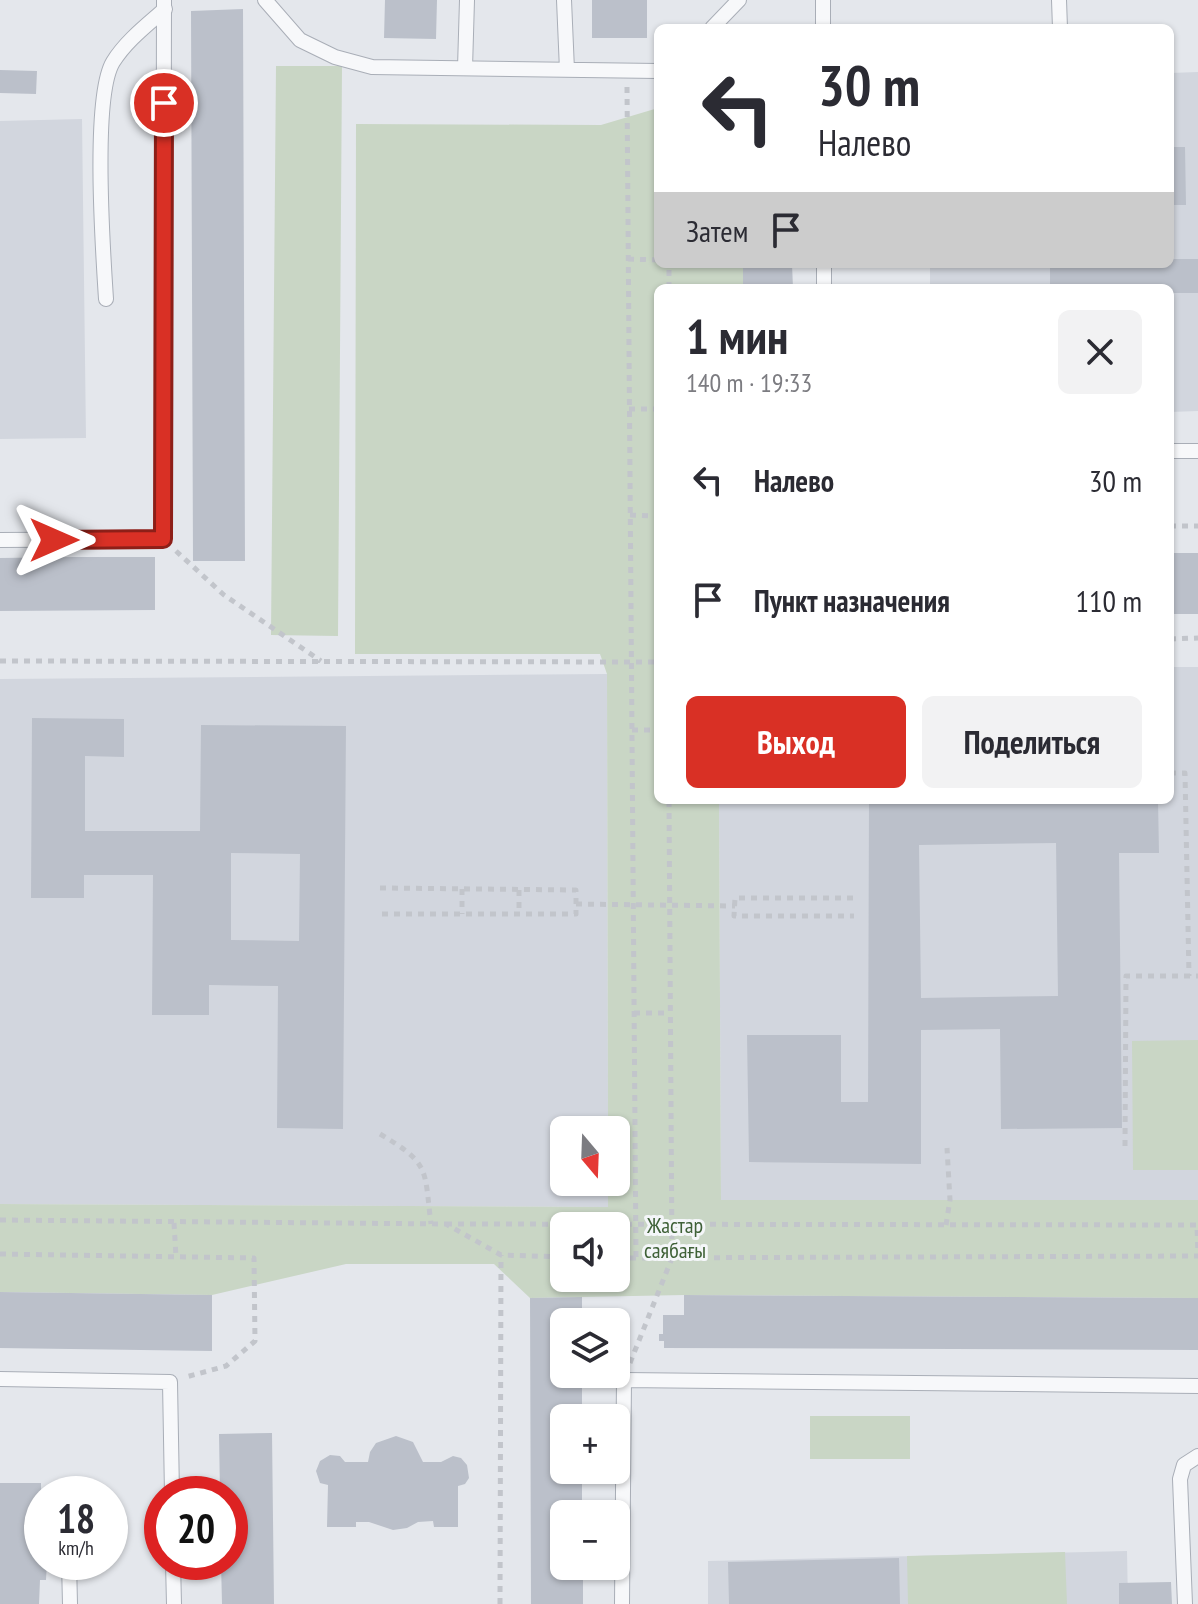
<!DOCTYPE html>
<html lang="ru">
<head>
<meta charset="utf-8">
<style>
  body { margin:0; font-family:"PT Sans Narrow",sans-serif; background:#f2f2f3; color:#2b2b33; height:100vh; display:flex; flex-direction:column; font-size:30px; white-space:nowrap }
  * { box-sizing:border-box; margin:0 }
  p { font-size:26px; color:#7c7c81 }
  .icon { flex:none; width:44px; height:44px; fill:none; stroke:currentColor; stroke-width:2; stroke-linecap:round; stroke-linejoin:round }
  .map { position:relative; flex:1; overflow:hidden }
  .panel { position:absolute; left:654px; top:284px; width:520px; height:520px; display:flex; flex-direction:column; background:#fff; border-radius:12px; box-shadow:0 2px 6px #0004 }
  .panel>* { flex:none }
  .hud { position:absolute; left:654px; top:24px; width:520px; height:244px; border-radius:12px; box-shadow:0 2px 6px #0004; background:#fff; color:#2b2b33; overflow:hidden }
  .needle { width:52px; rotate:161deg }
  .tools { position:absolute; left:550px; top:1116px; display:grid; gap:16px }
  .tools a { display:grid; place-items:center; width:80px; height:80px; border-radius:12px; background:#fff; box-shadow:0 2px 6px #0004; font-size:40px }
  .speed { position:absolute; left:24px; top:1476px; display:flex; gap:16px; font-size:40px; font-weight:700; text-align:center }
  .speed>* { display:grid; place-content:center; width:104px; height:104px; border-radius:50%; background:#fff; box-shadow:0 2px 6px #0004; line-height:1 }
  .speed small { font-size:20px; font-weight:400 }
  .speed .limit { border:12px solid #d22; background:#fff; color:#111 }
  .pin { position:absolute; display:grid; place-items:center; width:68px; height:68px; color:#fff; margin:-34px; border:4px solid #fff; border-radius:50%; box-shadow:0 2px 8px #0007 }
  .me { position:absolute; width:88px; margin:-44px; rotate:90deg; stroke-linejoin:round; filter:drop-shadow(0 0 6px #0008) }
  .turn { display:flex; align-items:center; gap:28px; height:168px; padding:0 32px; font-size:36px }
  .turn .icon { width:104px; height:104px; stroke-width:2.5 }
  .turn b { display:block; font-size:56px; line-height:68px }
  .then { display:flex; align-items:center; height:76px; padding:0 32px; background:#0003; gap:16px; font-size:30px }
  .round { display:grid; place-items:center; flex:none; width:84px; height:84px; border-radius:12px; background:#f2f2f3 }
  .overview { display:flex; align-items:center; justify-content:space-between; height:136px; padding:0 32px }
  h1 { font-size:48px; font-weight:800; line-height:60px }
  .action { display:flex; gap:16px; margin-top:auto; padding:16px 32px }
  .action a { flex:1; height:92px; border-radius:12px; background:#d93025; color:#fff; font-size:32px; font-weight:800; line-height:92px; text-align:center }
  .action a+a { background:#f2f2f3; color:#2b2b33 }
  ul { padding:0; list-style:none }
  li { display:flex; align-items:center; gap:24px; height:120px; padding:0 32px }
  li div { flex:1 }
  li b { display:block; font-size:30px }
  li em { font-style:normal }
  .map>svg:first-child { display:block }
</style>
</head>
<body>
<div class="map">
<svg width="1198" height="1604" viewBox="0 0 1198 1604">
  <rect width="100%" height="100%" fill="#e4e7ec"/>
  <!-- built -->
  <path fill="#d2d6de" d="M1198 72V411L1170 412V288H930V264H1170V73Z
    M82 119 86 438 0 439V121Z
    M1170 667H1198V1200L721 1201 719 800H1170Z
    M607 674 608 1130H564V1182H608V1207L0 1204V679Z
    M1127 1551 1128 1604H708V1561Z"/>
  <!-- green -->
  <path fill="#c9d6c5" fill-rule="evenodd" d="M276 66H342L338 636 271 635Z
    M658 108V264H743V288H658V800H719L721 1200H1198V1298L684 1295 530 1298 494 1264H346L212 1295 0 1292V1204L608 1207V1182H616V1130H608L607 674 600 654H355L356 124 601 125ZM564 1226H616V1278H564Z
    M1198 1040V1170H1133L1132 1041Z
    M810 1416H910V1459H810Z
    M1065 1552 1067 1604H908L907 1556Z"/>
  <!-- building -->
  <path fill="#bbc0ca" fill-rule="evenodd" d="M385 0H437L436 39 384 38Z
    M592 0H647V38H592Z
    M243 9 245 561H193L191 11Z
    M0 70 37 71 36 94 0 93Z
    M1170 147H1185L1186 205H1170Z
    M1170 259H1198V293H1170V288H1050V264H1170Z
    M743 264H792L793 288H743Z
    M1170 553H1198V614H1170Z
    M73 557H155V610L0 611V558Z
    M32 718 124 719V757L85 756V831H200L201 725 346 726 343 1129 277 1128 278 986 209 985V1015H152L153 875H84V898H31ZM231 853 300 854 299 941 231 940Z
    M869 800H1158L1159 853H1119L1122 1128 1001 1129 1000 1029 921 1030V1164L749 1162 747 1035H841V1102H868ZM1056 843 1058 996 921 998 919 845Z
    M0 1292 212 1295V1351L0 1348Z
    M684 1295 1198 1298V1350L664 1348V1341H659V1334H663V1315H684Z
    M582 1297V1322H564V1374H582V1418H564V1470H582V1514H564V1566H583V1604H531L530 1298Z
    M272 1433 274 1604H222L221 1562H230V1494H220L219 1434Z
    M396 1436 413 1442 423 1462H441L453 1456 461 1458 467 1465 469 1478 465 1484 458 1486V1527H434L433 1521 418 1522 407 1528 393 1530 369 1522H356V1527H327L328 1485 320 1483 316 1471 320 1461 330 1455 340 1456 345 1462H368L370 1452 376 1443Z
    M0 1483H41L42 1562H47L46 1580H40L39 1604H0Z
    M899 1558 900 1604H729L728 1562Z
    M1171 1582 1172 1604H1119V1583Z"/>
  <g fill="none" stroke-linecap="round" stroke-linejoin="round">
    <defs>
      <path id="service" d="M265 0 300 40 335 57 372 67 658 71
        M564 0 567 70
        M823 0V28
        M1059 0 1060 28
        M712 28 739 0
        M465 68 467 0
        M824 264V288
        M106 299C103 253 92 97 113 62 126 41 147 25 165 9
        M1170 451H1198
        M0 540 163 539 164 0
        M0 1379 170 1382 172 1494
        M69 1562 70 1604
        M173 1562 174 1604
        M622 1604 624 1380 1198 1386
        M1185 1604 1180 1479 1184 1465 1198 1456"/>
    </defs>
    <!-- service casing -->
    <use href="#service" stroke="#a9aeb7" stroke-width="16"/>
    <!-- path -->
    <path stroke="#c2c5cb" stroke-width="5" stroke-dasharray="6 6" stroke-linecap="butt" d="M627 87 636 1258
      M628 259 658 260
      M669 288V264
      M629 409H658
      M630 515 658 516
      M1170 526H1198
      M176 551 224 595 321 661
      M1170 639 1198 638
      M0 661 658 662
      M632 730H658
      M1170 773H1185L1189 976
      M380 888 576 890V914H380
      M462 889V914
      M519 890V914
      M853 898H735L734 916H854
      M576 904 735 906
      M634 1013H670
      M380 1134C431 1164 424 1169 431 1224
      M1125 1146 1126 976H1198
      M0 1220 446 1224 501 1255 564 1257
      M174 1223 176 1257
      M446 1224 1197 1225 1198 1256 616 1258
      M946 1225 950 1200 947 1148
      M0 1254 254 1258 255 1341 226 1366 186 1377
      M630 1363 672 1258 669 800
      M500 1604 501 1255"/>
    <!-- service -->
    <use href="#service" stroke="#f7f8fa" stroke-width="14"/>
  </g>
  <g fill="none" stroke-linecap="round" stroke-linejoin="round">
    <defs>
      <path id="route" d="M54 540 163 539 164 103"/>
    </defs>
    <!-- route casing -->
    <use href="#route" stroke="#8d1f18" stroke-width="20"/>
    <!-- route -->
    <use href="#route" stroke="#d93025" stroke-width="14"/>
  </g>
  <g text-anchor="middle" dominant-baseline="central" stroke-width="6" stroke-linejoin="round" paint-order="stroke">
    <!-- park labels -->
    <g font-size="22" fill="#3f6138" stroke="#f4f6f9">
      <text x="675" y="1225">Жастар<tspan x="675" dy="25">саябағы</tspan></text>
    </g>
  </g>
</svg>
<div class="tools">
<a><svg class="needle" viewBox="-14 -14 28 28"><path d="M0-13l5 13h-10z" fill="#e53935"/><path d="M0 13l5-13h-10z" fill="#7c7c81"/></svg></a>
<a><svg class="icon" aria-label="sound" viewBox="0 0 24 24"><path d="M4 9h4l5-4v14l-5-4H4zM17 9q2 3 0 6"/></svg></a>
<a><svg class="icon" aria-label="layers" viewBox="0 0 24 24"><path d="M12 4l9 5-9 5-9-5zM3 14l9 5 9-5"/></svg></a>
<a>+</a>
<a>−</a>
</div>
<div class="speed"><div>18<small>km/h</small></div><div class="limit">20</div></div>
<div class="pin" style="left:164px;top:103px;background:#d93025"><svg class="icon" aria-label="arrive" viewBox="0 0 24 24"><path d="M6 21V4h12l-3 4 3 4H6"/></svg></div>
<svg class="me" style="left:54px;top:540px" viewBox="-20 -20 40 40"><path d="M0-17L14 15 0 8-14 15z" fill="#d93025" stroke="#fff" stroke-width="4"/></svg>
<div class="hud">
<div class="turn"><svg class="icon" aria-label="left" viewBox="0 0 24 24"><path d="M17 20v-9H6M10 6l-5 5 5 5"/></svg><div><b>30 m</b>Налево</div></div>
<div class="then">Затем<svg class="icon" aria-label="arrive" viewBox="0 0 24 24"><path d="M6 21V4h12l-3 4 3 4H6"/></svg></div>
</div>
<section class="panel">
<div class="overview"><div><h1>1 мин</h1><p>140 m · 19:33</p></div><a class="round"><svg class="icon" aria-label="close" viewBox="0 0 24 24"><path d="M6 6l12 12M18 6L6 18"/></svg></a></div>
<ul>
<li><svg class="icon" aria-label="left" viewBox="0 0 24 24"><path d="M17 20v-9H6M10 6l-5 5 5 5"/></svg><div><b>Налево</b></div><em>30 m</em></li>
<li><svg class="icon" aria-label="arrive" viewBox="0 0 24 24"><path d="M6 21V4h12l-3 4 3 4H6"/></svg><div><b>Пункт назначения</b></div><em>110 m</em></li>
</ul>
<div class="action"><a>Выход</a><a>Поделиться</a></div>
</section>
</div>
</body>
</html>
